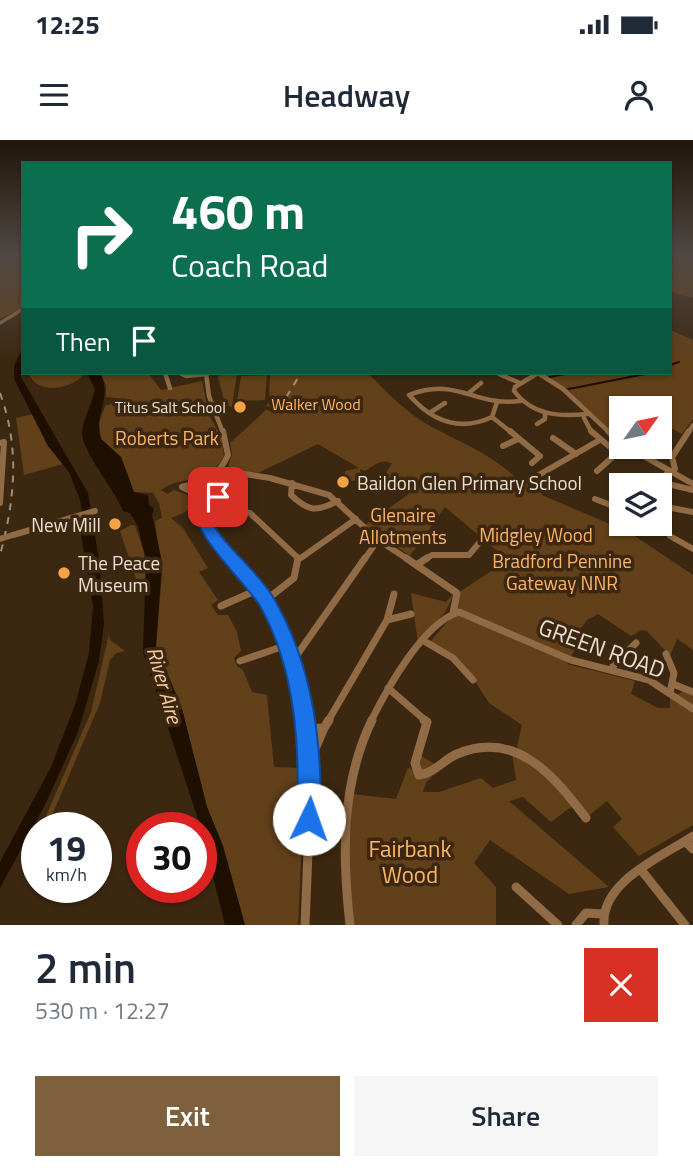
<!DOCTYPE html>
<html lang="en">
<head>
<meta charset="utf-8">
<style>
  body { margin:0; font-family:"Titillium Web",sans-serif; background:#f6f6f7; color:#1f2937; height:100vh; display:flex; flex-direction:column; font-size:26px; white-space:nowrap }
  * { box-sizing:border-box; margin:0 }
  p { font-size:23px; color:#747a83 }
  .icon { flex:none; width:38px; height:38px; fill:none; stroke:currentColor; stroke-width:2; stroke-linecap:round; stroke-linejoin:round }
  .map { position:relative; height:785px; overflow:hidden }
  .panel { display:flex; flex-direction:column; background:#fff; flex:1 }
  .panel>* { flex:none }
  .top-card { position:absolute; left:21px; top:21px; width:651px; height:214px; border-radius:0px; box-shadow:0 2px 5px #0004; background:#0b6e4f; color:#fff; overflow:hidden }
  .needle { width:46px; rotate:57deg }
  .controls { position:absolute; left:609px; top:256px; display:grid; gap:14px }
  .controls a { display:grid; place-items:center; width:63px; height:63px; border-radius:0px; background:#fff; box-shadow:0 2px 5px #0004; font-size:35px }
  .speed { position:absolute; left:21px; top:672px; display:flex; gap:14px; font-size:35px; font-weight:700; text-align:center }
  .speed>* { display:grid; place-content:center; width:91px; height:91px; border-radius:50%; background:#fff; box-shadow:0 2px 5px #0004; line-height:1 }
  .speed small { font-size:18px; font-weight:400 }
  .speed .limit { border:10px solid #d22; background:#fff; color:#111 }
  .pin { position:absolute; display:grid; place-items:center; width:60px; height:60px; color:#fff; margin:-30px; border-radius:14px; box-shadow:0 4px 10px #0006 }
  .me { position:absolute; width:77px; margin:-38px; rotate:3deg; stroke-linejoin:round; filter:drop-shadow(0 0 5px #0008) }
  .turn { display:flex; align-items:center; gap:24px; height:147px; padding:0 35px; font-size:32px }
  .turn .icon { width:91px; height:91px; stroke-width:2.5 }
  .turn b { display:block; font-size:49px; line-height:60px }
  .then { display:flex; align-items:center; height:66px; padding:0 35px; background:#0003; gap:14px; font-size:26px }
  .round { display:grid; place-items:center; flex:none; width:74px; height:74px; border-radius:0px; background:#f6f6f7 }
  .head { display:flex; align-items:center; justify-content:space-between; height:119px; padding:0 35px }
  h1 { font-size:42px; font-weight:600; line-height:52px }
  .primary-button { display:flex; gap:14px; margin-top:auto; padding:14px 35px }
  .primary-button a { flex:1; height:80px; border-radius:0px; background:#7f603d; color:#fff; font-size:28px; font-weight:600; line-height:80px; text-align:center }
  .primary-button a+a { background:#f6f6f7; color:#1f2937 }
  .status { display:flex; justify-content:space-between; align-items:center; height:49px; padding:0 35px; background:#fff; direction:ltr }
  .status svg { height:19px; fill:currentColor }
  header { display:flex; justify-content:space-between; align-items:center; height:91px; padding:0 35px; background:#fff; font-size:32px; font-weight:600 }
  .map>svg:first-child { display:block }
</style>
</head>
<body>
<div class="status"><b>12:25</b><svg viewBox="0 0 49 12"><path d="M0 12V9h3v3zM5 12V6h3v6zM10 12V3h3v9zM15 12V0h3v12zM26 1h20v11H26zM47 4h2v5h-2z"/></svg></div>
<header><svg class="icon" aria-label="menu" viewBox="0 0 24 24"><path d="M4 6h16M4 12h16M4 18h16"/></svg>Headway<svg class="icon" aria-label="person" viewBox="0 0 24 24"><circle cx="12" cy="8" r="4"/><path d="M4 21q1-7 8-7t8 7"/></svg></header>
<div class="map">
<svg width="693" height="785" viewBox="0 0 693 785">
  <rect width="100%" height="100%" fill="#3c2811"/>
  <!-- green -->
  <path fill="#62401a" d="M0 113H23V168L0 179Z
    M670 113H693V158L670 152Z
    M670 190 693 200V279L682 294 660 282V268H621L612 272 621 277V300L567 250 574 247 565 248 542 233H670Z
    M28 233H82L83 236C67 250 38 255 28 233Z
    M100 233H148L161 250 202 241 209 275 222 299 224 317C205 346 181 335 161 350L168 354 174 350 198 359 197 367 171 378 183 388 208 428 199 432 218 460 211 465 218 475H228L237 492 241 511 234 518 237 526 243 530 252 552 267 555 274 627 305 628 298 785H245L223 706 207 667 182 569 156 506 162 434 155 381 162 378 159 363 153 353 134 352 121 317 101 299 99 283 105 266 125 259 106 257V245Z
    M222 233H237L232 267 225 265 218 237Z
    M270 233H368C386 252 407 273 430 286 463 304 495 315 521 343L528 342 544 356 629 392 693 435V510L677 499 670 516 647 491 642 490 631 496 598 474 587 480 579 491 578 504 567 524 635 541 631 554 658 568H670V558L684 551 693 554V685L639 716 613 687 622 679 607 661 586 678 575 664 551 682 523 657 509 661 609 747 569 754 490 700 474 723 496 747V785H353L345 731 352 654 396 659 408 628 416 630 417 613 438 626 430 633 432 637 426 642 423 652H439L481 638 493 648 516 640 512 612H522L517 607 522 585 489 563 467 529 430 502 449 480 461 451 508 420 445 367 410 416 365 385 409 354 398 345 387 349 379 342 392 324C383 317 373 326 365 331L360 329 361 335H367L368 339 343 342 345 331 359 328 318 304 258 333 227 330 232 314 230 303 266 270 276 273 280 270 266 266 269 262Z
    M267 235 265 260 237 261 241 236Z
    M33 274 48 306 63 324 24 335 16 278Z
    M131 385H135L144 413 146 448 138 445 120 391Z
    M411 453 446 462 454 453 446 471 418 503Z
    M109 494 110 500 125 511 116 513 110 520 100 563 53 673 64 677 57 681 46 676 91 572Z"/>
  <!-- water -->
  <path fill="#1e0f01" d="M23 207 21 237 88 353 100 426 104 484 99 521 78 592 45 665 0 748V722L51 627 75 565 89 513 93 467 80 388 83 380 80 360 69 332 48 306 14 239V226Z
    M87 233H100C113 257 93 276 101 299L121 317 134 352 148 355 149 365 154 369 152 375 162 422 156 506 182 569 207 667 223 706 245 785H225L201 688 143 512 146 419 138 386 130 373 123 371C115 350 80 308 82 292 84 277 92 264 95 249Z"/>
  <g fill="none" stroke-linecap="round" stroke-linejoin="round">
    <!-- stream -->
    <path stroke="#1e0f01" stroke-width="2" d="M670 225 679 222
      M549 237 571 233
      M569 249 650 233"/>
    <!-- minor-far4 -->
    <path stroke="#906b45" stroke-width="3.5" d="M0 183 23 169"/>
    <!-- minor-far3 -->
    <path stroke="#906b45" stroke-width="4.5" d="M165 233 170 248
      M180 233 186 236 206 234
      M206 233 209 256 223 293
      M538 233 515 247 514 251C532 275 558 277 587 274
      M538 233 563 249 610 293
      M499 234 520 243
      M470 252 481 243
      M497 262 492 277C460 292 432 281 409 255 457 236 475 267 520 261
      M431 272 445 263
      M492 277 512 293
      M584 278 592 293
      M537 284 545 279V273
      M688 293 693 285"/>
    <!-- minor-far2 -->
    <path stroke="#906b45" stroke-width="6" d="M223 291 228 315C223 328 213 335 206 347 190 374 216 402 234 420
      M510 291 540 316 532 323
      M591 291 617 313 628 308
      M608 291 621 303
      M553 298 576 314
      M0 303 4 302 0 363
      M503 306 518 299
      M626 306 693 344
      M219 330 270 338 329 355 378 400 409 420
      M597 331 617 313
      M671 333 675 329 672 317 689 291
      M537 336 598 301
      M660 342 693 350
      M292 343 291 355C309 372 316 372 338 361
      M653 345 669 332
      M182 347 208 340
      M182 347 202 357
      M595 359 613 366 621 365
      M202 364 218 357 221 344
      M660 364 663 368 660 382
      M661 366 693 372
      M204 380 235 371 250 373 298 418
      M660 383 670 396 693 409
      M13 395 95 371
      M298 420 356 379
      M364 420 378 400
      M424 420 432 415H469L479 403"/>
    <!-- minor-far1 -->
    <path stroke="#906b45" stroke-width="7" d="M232 418C275 463 297 521 307 581
      M406 418 457 453 453 473
      M418 424 427 418
      M266 460 294 438 298 418
      M221 466 259 449
      M387 480 411 474
      M424 501 453 518 473 540
      M666 514 674 533 670 553
      M240 521 287 505
      M292 522 365 418
      M613 531V526L636 503
      M673 544 693 552
      M388 548 426 581
      M328 581 387 480 394 454
      M371 581C387 549 423 483 459 472L571 520 649 540 693 569"/>
    <!-- minor -->
    <path stroke="#906b45" stroke-width="9" d="M424 580 427 582 415 623 419 635C435 633 443 620 457 614 516 589 554 636 586 678
      M307 589 324 588 329 580
      M312 616 324 588
      M685 701 693 709
      M642 731 685 785
      M516 747 558 785
      M305 785 311 640 306 580
      M350 785C342 716 341 644 372 580
      M576 785 586 773 603 774
      M604 785C601 741 662 717 693 696"/>
    <!-- rail -->
    <path stroke="#9d8d7b" stroke-width="2" stroke-dasharray="7 7" stroke-linecap="butt" d="M0 253C20 308 15 359 0 415
      M279 269 301 233"/>
    <!-- minor-bridge -->
    <path stroke="#906b45" stroke-width="6" d="M0 399 13 395"/>
  </g>
  <!-- sky -->
  <linearGradient id="sky" x2="0" y2="1"><stop stop-color="#211609"/><stop offset="0.51" stop-color="#504843"/><stop offset="1" stop-color="#504843" stop-opacity="0"/></linearGradient>
  <rect width="693" height="223" fill="url(#sky)"/>
  <!-- route -->
  <path fill="#1a73e8" stroke="#114b97" stroke-width="2" d="M218 352 225 357 210 366 212 382C224 406 257 430 273 457 313 525 322 602 321 679L317 688 309 691 300 688 297 679C300 608 296 530 260 466 245 441 184 388 196 360Z"/>
  <!-- markers -->
  <g fill="#f4a345" stroke="#3c2811" stroke-width="2.5">
    <circle cx="240" cy="267" r="7"/>
    <circle cx="343" cy="342" r="7"/>
    <circle cx="115" cy="384" r="7"/>
    <circle cx="64" cy="433" r="7"/>
  </g>
  <g text-anchor="middle" dominant-baseline="central" stroke-width="7" stroke-linejoin="round" paint-order="stroke">
    <!-- far-park labels -->
    <g font-size="16" fill="#fdb466" stroke="#3c2811">
      <text x="316" y="264">Walker Wood</text>
    </g>
    <!-- far-poi labels -->
    <g font-size="16" fill="#eddfd2" stroke="#3c2811" text-anchor="end">
      <text x="226" y="267">Titus Salt School</text>
    </g>
    <!-- park labels -->
    <g font-size="19" fill="#fdb466" stroke="#3c2811">
      <text x="167" y="297">Roberts Park</text>
      <text x="403" y="374">Glenaire<tspan x="403" dy="22">Allotments</tspan></text>
      <text x="536" y="394">Midgley Wood</text>
      <text x="562" y="420">Bradford Pennine<tspan x="562" dy="22">Gateway NNR</tspan></text>
    </g>
    <!-- poi labels -->
    <g font-size="19" fill="#eddfd2" stroke="#3c2811" text-anchor="start">
      <text x="357" y="342">Baildon Glen Primary School</text>
      <text x="101" y="384" text-anchor="end">New Mill</text>
      <text x="78" y="422">The Peace<tspan x="78" dy="22">Museum</tspan></text>
    </g>
    <!-- water labels -->
    <g font-size="21" font-style="italic" fill="#f8cca0" stroke="#3c2811">
      <text transform="translate(165 545) rotate(74)">River Aire</text>
    </g>
    <!-- near-street labels -->
    <g font-size="23" fill="#eddfd2" stroke="#3c2811">
      <text transform="translate(602 508) rotate(20)">GREEN ROAD</text>
    </g>
    <!-- near-park labels -->
    <g font-size="23" fill="#fdb466" stroke="#3c2811">
      <text x="410" y="708">Fairbank<tspan x="410" dy="26">Wood</tspan></text>
    </g>
  </g>
</svg>
<div class="controls">
<a><svg class="needle" viewBox="-14 -14 28 28"><path d="M0-13l5 13h-10z" fill="#e53935"/><path d="M0 13l5-13h-10z" fill="#747a83"/></svg></a>
<a><svg class="icon" aria-label="layers" viewBox="0 0 24 24"><path d="M12 4l9 5-9 5-9-5zM3 14l9 5 9-5"/></svg></a>
</div>
<div class="speed"><div>19<small>km/h</small></div><div class="limit">30</div></div>
<div class="pin" style="left:218px;top:357px;background:#d93025"><svg class="icon" aria-label="arrive" viewBox="0 0 24 24"><path d="M6 21V4h12l-3 4 3 4H6"/></svg></div>
<svg class="me" style="left:309px;top:679px" viewBox="-20 -20 40 40"><circle r="19" fill="#fff"/><path d="M0-13L10 11 0 6-10 11z" fill="#1a73e8"/></svg>
<div class="top-card">
<div class="turn"><svg class="icon" aria-label="right" viewBox="0 0 24 24"><path d="M7 20v-9h11M14 6l5 5-5 5"/></svg><div><b>460 m</b>Coach Road</div></div>
<div class="then">Then<svg class="icon" aria-label="arrive" viewBox="0 0 24 24"><path d="M6 21V4h12l-3 4 3 4H6"/></svg></div>
</div>
</div>
<section class="panel">
<div class="head"><div><h1>2 min</h1><p>530 m · 12:27</p></div><a class="round" style="background:#d93025;color:#fff"><svg class="icon" aria-label="close" viewBox="0 0 24 24"><path d="M6 6l12 12M18 6L6 18"/></svg></a></div>
<div class="primary-button"><a>Exit</a><a>Share</a></div>
</section>
</body>
</html>
